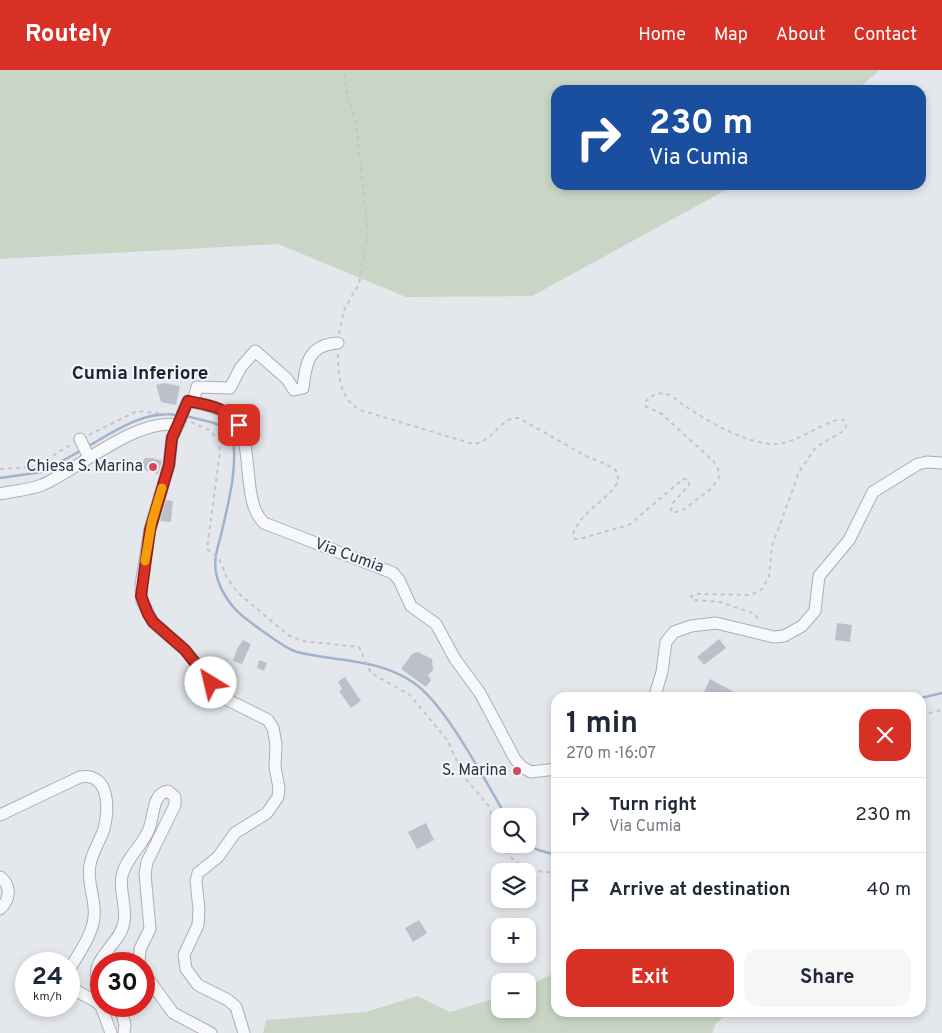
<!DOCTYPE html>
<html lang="en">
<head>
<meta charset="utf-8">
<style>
  body { margin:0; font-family:Overpass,sans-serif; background:#f6f6f7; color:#1f2937; height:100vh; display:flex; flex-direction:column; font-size:19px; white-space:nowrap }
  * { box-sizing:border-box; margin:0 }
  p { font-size:16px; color:#747a83 }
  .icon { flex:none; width:28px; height:28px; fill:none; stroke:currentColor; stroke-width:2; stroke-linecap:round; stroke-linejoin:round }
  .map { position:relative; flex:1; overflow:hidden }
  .sheet { position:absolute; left:551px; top:622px; width:375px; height:325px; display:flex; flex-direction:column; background:#fff; border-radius:15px; box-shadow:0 2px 8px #0003 }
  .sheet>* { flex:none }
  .top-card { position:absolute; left:551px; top:15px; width:375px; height:105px; border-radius:15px; box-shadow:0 2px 8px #0003; background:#1a4fa0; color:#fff; overflow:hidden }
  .buttons { position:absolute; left:491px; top:738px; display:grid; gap:10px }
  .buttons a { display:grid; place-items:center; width:45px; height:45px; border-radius:10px; background:#fff; box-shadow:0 2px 8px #0003; font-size:25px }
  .speed { position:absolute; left:15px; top:882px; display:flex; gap:10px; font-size:25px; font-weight:700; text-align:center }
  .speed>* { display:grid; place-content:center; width:65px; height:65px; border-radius:50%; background:#fff; box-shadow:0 2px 8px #0003; line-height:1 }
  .speed small { font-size:12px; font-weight:400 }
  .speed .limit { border:8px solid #d22; background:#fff; color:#111 }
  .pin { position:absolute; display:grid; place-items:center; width:42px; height:42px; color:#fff; margin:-21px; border-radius:10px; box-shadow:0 2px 8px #0006 }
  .me { position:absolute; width:55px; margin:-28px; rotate:324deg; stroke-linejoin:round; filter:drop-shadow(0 0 4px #0008) }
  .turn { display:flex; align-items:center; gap:18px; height:105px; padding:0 15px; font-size:22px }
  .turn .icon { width:65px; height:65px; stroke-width:2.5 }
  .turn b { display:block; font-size:35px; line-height:42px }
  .round { display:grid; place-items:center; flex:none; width:52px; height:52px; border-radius:15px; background:#f6f6f7 }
  .headline { display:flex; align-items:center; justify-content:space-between; height:85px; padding:0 15px }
  h1 { font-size:30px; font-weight:700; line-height:38px }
  .cta { display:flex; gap:10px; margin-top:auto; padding:10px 15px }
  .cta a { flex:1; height:58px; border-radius:15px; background:#d93025; color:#fff; font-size:20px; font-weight:700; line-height:58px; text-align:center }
  .cta a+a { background:#f6f6f7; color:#1f2937 }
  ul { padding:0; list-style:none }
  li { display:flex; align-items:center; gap:15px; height:75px; padding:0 15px; border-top:1px solid #e0e1e3 }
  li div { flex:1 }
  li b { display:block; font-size:19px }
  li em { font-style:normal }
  header { display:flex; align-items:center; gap:30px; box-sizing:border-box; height:70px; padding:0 25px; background:#d93025; color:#fff }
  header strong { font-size:24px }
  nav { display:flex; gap:28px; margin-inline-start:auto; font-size:18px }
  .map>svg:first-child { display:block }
</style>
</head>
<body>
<header>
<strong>Routely</strong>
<nav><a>Home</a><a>Map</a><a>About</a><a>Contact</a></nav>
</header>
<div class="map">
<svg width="942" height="963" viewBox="0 0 942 963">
  <rect width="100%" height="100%" fill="#e4e7ec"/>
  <!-- green -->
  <path fill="#c9d6c5" d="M0 0H880L856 20H556V115H735L532 226 406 227 278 174 0 189Z
    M556 902V942L729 943 716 953 712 963H263L266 950 366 942 417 926 450 942 500 927V939H528V916Z"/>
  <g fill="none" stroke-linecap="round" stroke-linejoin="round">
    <!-- stream -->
    <path stroke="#9fb4cc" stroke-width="2.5" d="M186 346 214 353 231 361C240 390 228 435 221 465 216 482 212 496 219 513 222 522 229 532 235 539 242 547 287 580 297 582 337 592 378 588 414 613 446 635 485 711 506 746
      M87 377C115 361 144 340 178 345
      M0 408 42 402 82 380
      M921 628 942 623
      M526 774 538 780 556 785"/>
  </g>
  <!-- building -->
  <path fill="#bbc0ca" d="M164 313 180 316 176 335 161 332 156 315Z
    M145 388H153L162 391 158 404 147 401 141 395Z
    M166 430 173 431 171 452 160 451Z
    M837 553 852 555 850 572 835 570Z
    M719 569 726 578 704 595 697 587Z
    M243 570 251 574 242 594 233 591 237 579Z
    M418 582 432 589 433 600 428 605 431 610 426 617 401 599 412 584Z
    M259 590 267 593 264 601 257 598Z
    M345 607 361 631 351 638 339 621 342 619 338 612Z
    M710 609 734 622 728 628H701Z
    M426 753 434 770 417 779 408 762Z
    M419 850 427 863 413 872 405 858Z"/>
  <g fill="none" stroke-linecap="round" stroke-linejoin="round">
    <defs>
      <path id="minor" d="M193 332 197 317 230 318 241 297 255 281 287 309 294 320 303 318C306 293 308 275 338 273
        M185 337 188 331C251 342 243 363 250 418 252 431 254 443 264 453L393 503 399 510 411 536 436 554 455 589 480 623 515 689 522 697 531 702 556 699
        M180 351 172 368 169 395 150 459 141 515 142 531 153 552 185 580 224 628 268 650 273 658 276 674 275 697 279 718 278 727 267 743 235 763 218 787 198 803 196 811 199 839 198 855 184 885 186 899 198 915 228 930 236 937 244 963
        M80 369 89 388
        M0 424C13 421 29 420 42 415 79 399 137 347 178 355
        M654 628 662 602 666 572 674 562 691 556 716 553 774 567 784 566 802 556 815 541 819 506 849 470 873 422 918 394 927 392 942 393
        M0 745 80 707C110 702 109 739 104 759 100 771 92 782 90 795 87 809 93 823 94 837 97 860 80 881 69 900
        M0 807C12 816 10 830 0 839
        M144 903 173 943 211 963
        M69 913C76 925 92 926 101 936
        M101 915C84 892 121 875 124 852 127 837 119 821 122 806 125 789 143 775 149 759 154 747 152 723 168 721L175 727V735L147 792 145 804 150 859 140 879 139 894
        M101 936 111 963
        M120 936 125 955 124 963"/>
    </defs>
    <!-- minor casing -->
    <use href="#minor" stroke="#a9aeb7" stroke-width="13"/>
    <!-- path -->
    <path stroke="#c2c5cb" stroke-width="2" stroke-dasharray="4 4" stroke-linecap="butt" d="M339 264 344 240 359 214 368 162 356 53 347 24 344 0
      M338 284C338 305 340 329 360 340L473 374C493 373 500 346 519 348L584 385 614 398 618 404V412C607 431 581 441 573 464L575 469H579L629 455 683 409 689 410V415L672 434 671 440 673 443 683 440 712 418 719 407 718 399 714 392 662 344 645 336 646 331 655 324 665 323C673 326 680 333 688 338 713 354 746 374 777 374 798 373 832 346 844 350L846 356 845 360 816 377 799 402 772 476 769 507 762 519 751 525 698 524 691 526 693 530 720 532 755 544 758 549 756 551
      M191 352 209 360 219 370 220 381 207 479 219 488 226 506 237 522 288 565 302 571 359 577 371 603 410 625 448 671 464 707 488 735 500 770
      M89 365 137 341 168 344
      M0 399 34 397 72 374
      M921 645 942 640
      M501 774C512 795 534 804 556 802"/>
    <!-- minor -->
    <use href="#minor" stroke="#f7f8fa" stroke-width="11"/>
    <defs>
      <path id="minor-bridge" d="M180 351 185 337"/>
    </defs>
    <!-- minor-bridge casing -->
    <use href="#minor-bridge" stroke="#a9aeb7" stroke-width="13" stroke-linecap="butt"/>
    <!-- minor-bridge -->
    <use href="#minor-bridge" stroke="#f7f8fa" stroke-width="11"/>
  </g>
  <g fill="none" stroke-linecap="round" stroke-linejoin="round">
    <defs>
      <path id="route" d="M211 613 185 580 153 552 148 544 141 526 150 460 169 395 172 368 188 331C208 335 227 337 239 355"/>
    </defs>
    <!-- route casing -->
    <use href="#route" stroke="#8d1f18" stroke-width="12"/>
    <!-- route -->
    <use href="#route" stroke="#d93025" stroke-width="9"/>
    <!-- slow -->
    <path stroke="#f59e0b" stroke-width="9" d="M145 491 152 451 162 418"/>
  </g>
  <!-- markers -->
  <g fill="#d1495b" stroke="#f4f6f9" stroke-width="2">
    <circle cx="153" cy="397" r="5"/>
    <circle cx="517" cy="701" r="5"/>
  </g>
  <g text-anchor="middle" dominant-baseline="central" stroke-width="4" stroke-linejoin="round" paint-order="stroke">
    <!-- poi labels -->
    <g font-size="16" fill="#2b3445" stroke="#f4f6f9" text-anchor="end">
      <text x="143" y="397">Chiesa S. Marina</text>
      <text x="507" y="701">S. Marina</text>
    </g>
    <!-- street labels -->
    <g font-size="16" fill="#2b3445" stroke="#f4f6f9">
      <text transform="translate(349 486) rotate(20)">Via Cumia</text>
    </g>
    <!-- quarter labels -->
    <g font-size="19" font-weight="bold" fill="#1d2536" stroke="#f4f6f9">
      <text x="140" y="304">Cumia Inferiore</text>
    </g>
  </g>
</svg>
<div class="buttons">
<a><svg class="icon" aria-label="search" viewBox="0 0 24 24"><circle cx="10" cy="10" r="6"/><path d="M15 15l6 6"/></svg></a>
<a><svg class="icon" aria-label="layers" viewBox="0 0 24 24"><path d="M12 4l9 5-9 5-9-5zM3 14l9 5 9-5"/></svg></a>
<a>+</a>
<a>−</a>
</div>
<div class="speed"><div>24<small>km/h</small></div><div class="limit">30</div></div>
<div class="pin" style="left:239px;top:355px;background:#d93025"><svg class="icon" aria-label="arrive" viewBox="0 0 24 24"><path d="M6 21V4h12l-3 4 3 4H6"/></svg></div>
<svg class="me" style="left:211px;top:613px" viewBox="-20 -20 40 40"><circle r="19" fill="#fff"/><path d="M0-13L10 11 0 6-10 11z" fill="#d93025"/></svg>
<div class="top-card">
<div class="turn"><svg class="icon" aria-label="right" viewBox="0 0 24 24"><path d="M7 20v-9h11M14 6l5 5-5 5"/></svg><div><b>230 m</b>Via Cumia</div></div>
</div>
<section class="sheet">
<div class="headline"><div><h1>1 min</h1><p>270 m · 16:07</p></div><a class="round" style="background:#d93025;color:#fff"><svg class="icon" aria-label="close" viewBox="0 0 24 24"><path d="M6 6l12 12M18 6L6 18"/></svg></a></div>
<ul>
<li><svg class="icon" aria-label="right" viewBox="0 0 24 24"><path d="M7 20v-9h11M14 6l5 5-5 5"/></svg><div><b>Turn right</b><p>Via Cumia</p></div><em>230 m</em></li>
<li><svg class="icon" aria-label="arrive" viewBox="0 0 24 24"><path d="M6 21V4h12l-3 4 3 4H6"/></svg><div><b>Arrive at destination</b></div><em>40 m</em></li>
</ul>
<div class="cta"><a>Exit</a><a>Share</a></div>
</section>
</div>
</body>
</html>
